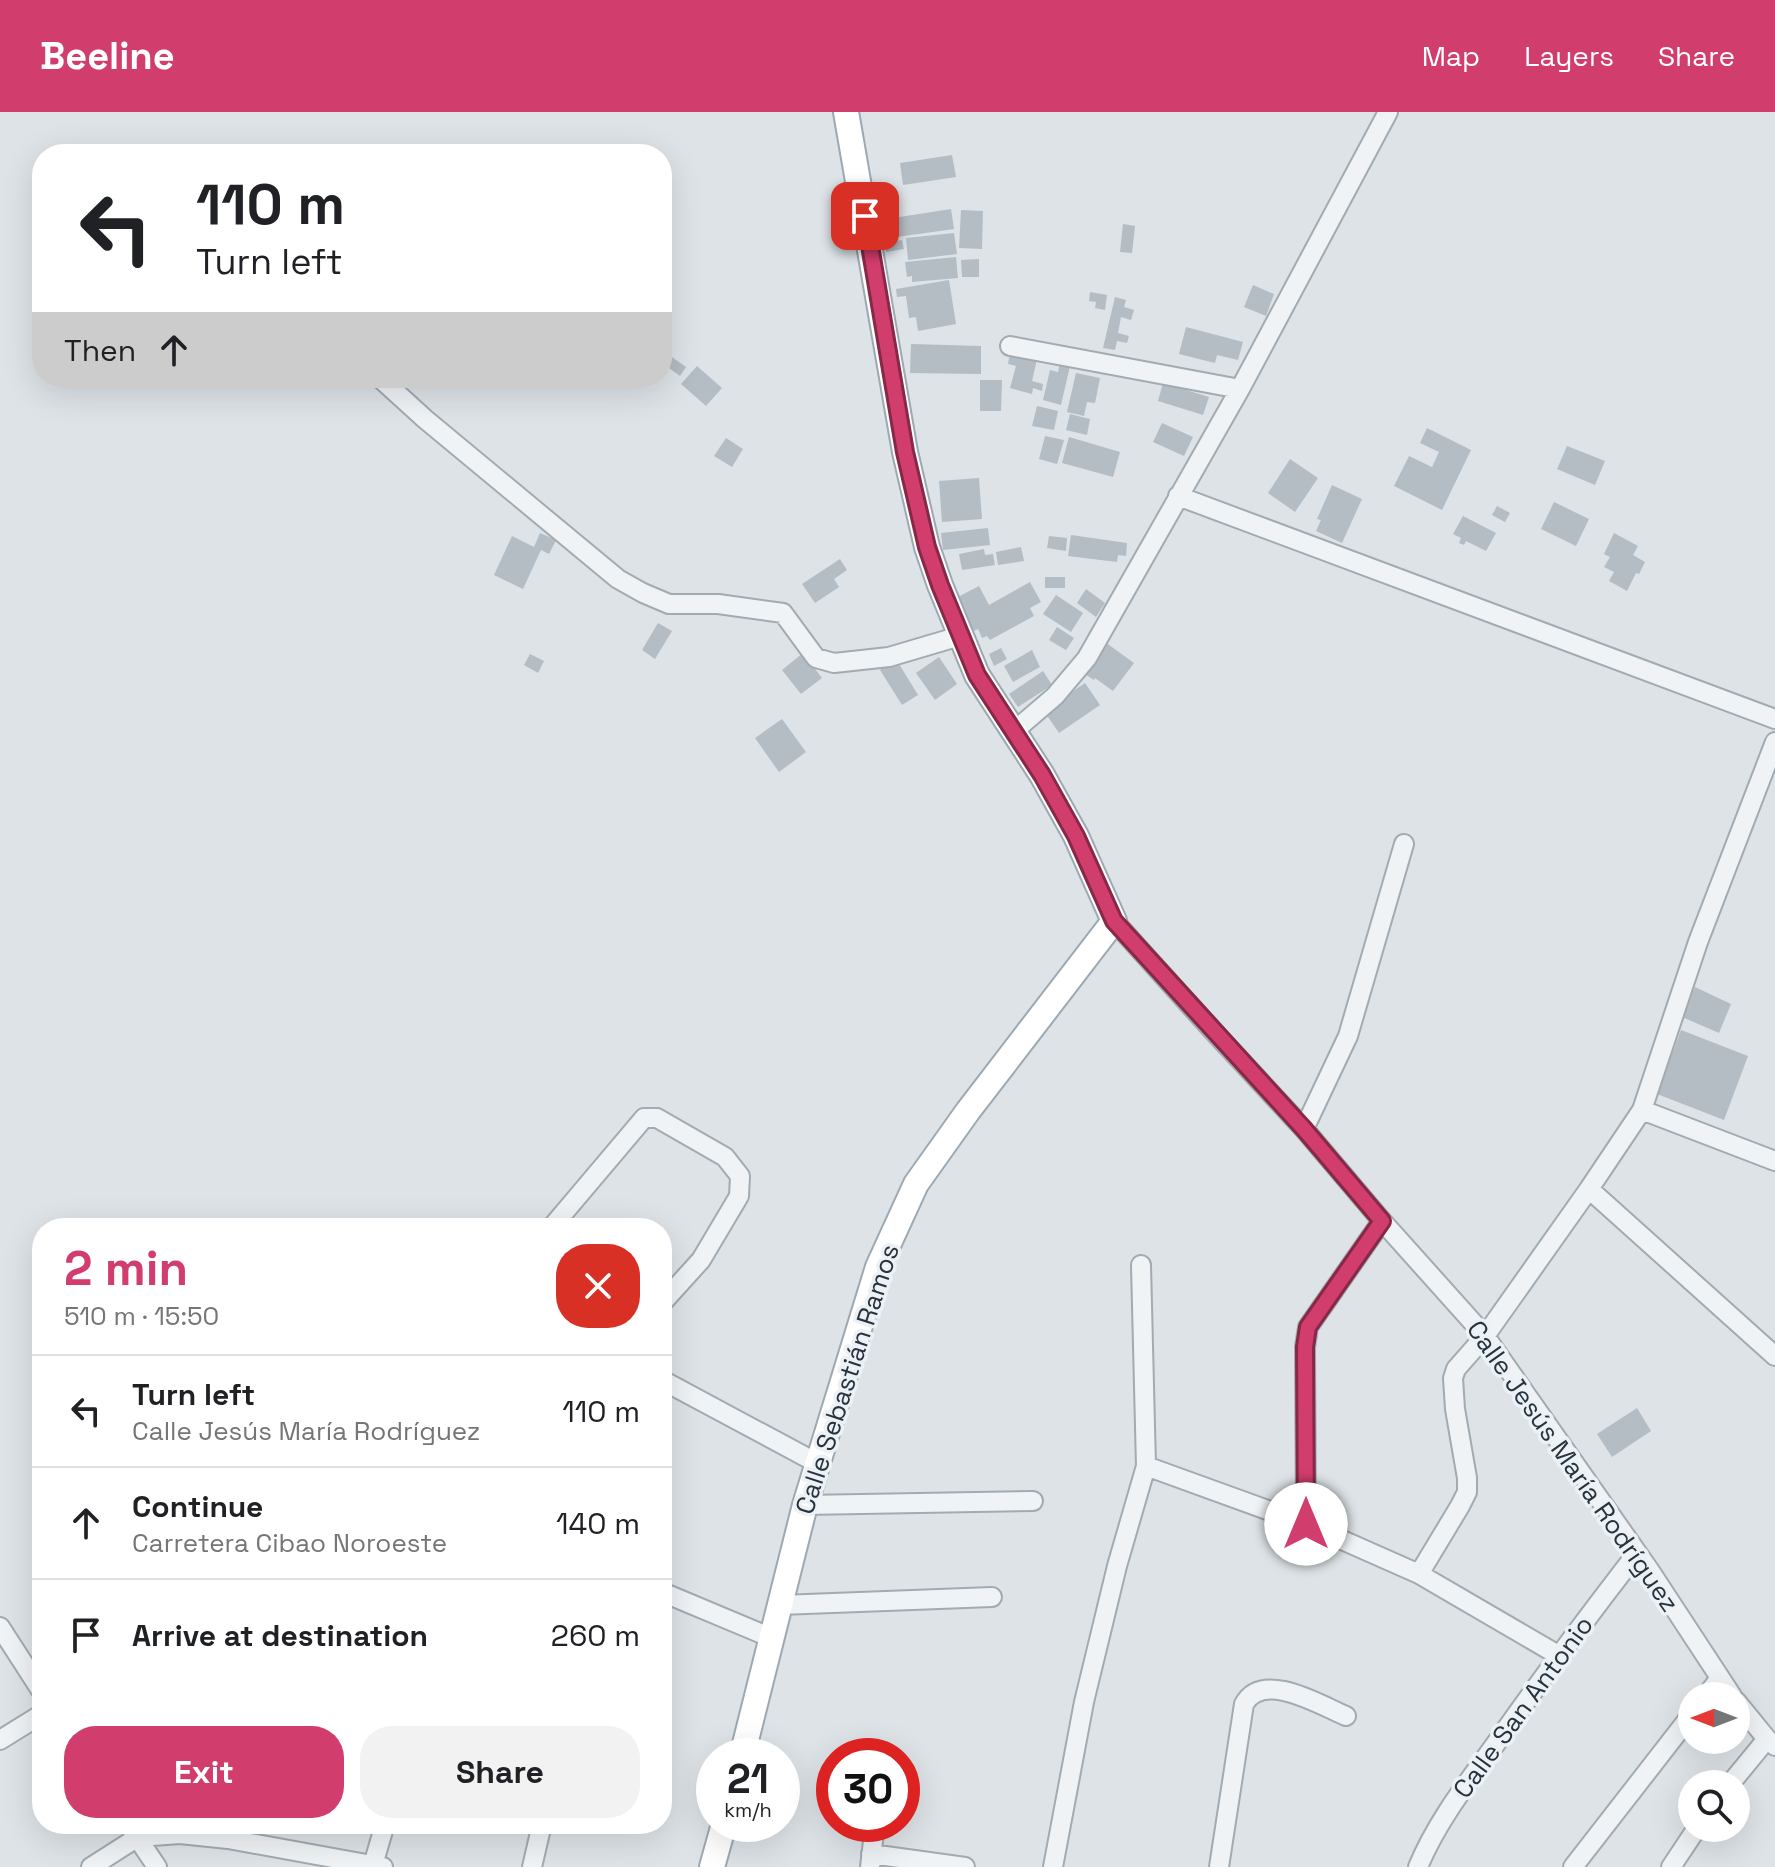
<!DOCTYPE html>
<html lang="en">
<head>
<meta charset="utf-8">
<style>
  body { margin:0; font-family:"Space Grotesk",sans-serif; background:#f2f2f2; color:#202124; height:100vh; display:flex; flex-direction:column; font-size:30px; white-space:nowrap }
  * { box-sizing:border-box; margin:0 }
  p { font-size:26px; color:#757577 }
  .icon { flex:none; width:44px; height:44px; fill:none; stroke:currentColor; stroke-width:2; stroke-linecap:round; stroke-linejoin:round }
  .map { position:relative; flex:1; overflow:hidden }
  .drawer { position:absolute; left:32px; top:1106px; width:640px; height:616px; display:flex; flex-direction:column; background:#fff; border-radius:32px; box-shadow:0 8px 32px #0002 }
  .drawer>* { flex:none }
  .guide { position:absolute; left:32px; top:32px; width:640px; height:244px; border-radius:32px; box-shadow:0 8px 32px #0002; background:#fff; color:#202124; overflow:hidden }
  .needle { width:52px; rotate:270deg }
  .controls { position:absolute; left:1678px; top:1570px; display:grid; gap:16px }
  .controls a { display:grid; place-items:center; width:72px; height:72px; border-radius:50%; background:#fff; box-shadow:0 8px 32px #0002; font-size:40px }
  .speed { position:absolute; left:696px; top:1626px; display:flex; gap:16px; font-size:40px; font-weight:700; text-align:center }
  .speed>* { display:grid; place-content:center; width:104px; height:104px; border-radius:50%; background:#fff; box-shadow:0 8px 32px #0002; line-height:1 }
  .speed small { font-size:20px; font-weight:400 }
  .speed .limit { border:12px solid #d22; background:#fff; color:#111 }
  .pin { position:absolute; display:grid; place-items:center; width:68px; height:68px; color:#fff; margin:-34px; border-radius:16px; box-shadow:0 4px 12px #0006 }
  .me { position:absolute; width:88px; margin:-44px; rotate:0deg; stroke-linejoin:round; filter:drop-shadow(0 0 6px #0008) }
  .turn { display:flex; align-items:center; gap:28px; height:168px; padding:0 32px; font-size:36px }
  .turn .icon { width:104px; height:104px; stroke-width:2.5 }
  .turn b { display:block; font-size:56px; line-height:68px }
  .then { display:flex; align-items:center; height:76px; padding:0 32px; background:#0003; gap:16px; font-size:30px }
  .round { display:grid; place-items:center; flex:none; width:84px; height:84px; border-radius:32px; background:#f2f2f2 }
  .overview { display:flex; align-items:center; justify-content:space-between; height:136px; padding:0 32px }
  h1 { font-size:48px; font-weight:800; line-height:60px; color:#d13d6c }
  .primary-button { display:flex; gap:16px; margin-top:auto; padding:16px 32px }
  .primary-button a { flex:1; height:92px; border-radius:32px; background:#d13d6c; color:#fff; font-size:32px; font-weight:800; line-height:92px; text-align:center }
  .primary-button a+a { background:#f2f2f2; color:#202124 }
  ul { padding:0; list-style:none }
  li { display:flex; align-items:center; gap:24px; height:112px; padding:0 32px; border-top:2px solid #e0e0e0 }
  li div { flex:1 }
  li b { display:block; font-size:30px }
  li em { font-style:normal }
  header { display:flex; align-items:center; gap:48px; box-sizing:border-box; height:112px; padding:0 40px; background:#d13d6c; color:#fff }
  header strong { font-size:38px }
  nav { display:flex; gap:44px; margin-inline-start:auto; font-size:28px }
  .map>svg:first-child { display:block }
</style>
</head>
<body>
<header>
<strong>Beeline</strong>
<nav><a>Map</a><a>Layers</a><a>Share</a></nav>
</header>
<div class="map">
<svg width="1775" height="1755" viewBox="0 0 1775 1755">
  <rect width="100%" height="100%" fill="#dde3e7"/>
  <!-- building -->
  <path fill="#b4bdc4" d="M952 43 956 65 903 73 900 51Z
    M887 79 890 95 877 97 874 81Z
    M951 97 954 117 890 126 887 107Z
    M961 98 983 99 982 137 959 136Z
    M1123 112 1135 114 1132 141 1120 140Z
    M954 121 957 142 908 148 906 126Z
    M902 128 904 137 886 140 885 131Z
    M956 145 958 166 912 170V164L907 165 905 150Z
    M979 147V165H962L961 148Z
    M949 168 956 212 918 219 916 205 909 206 906 184 897 185 896 177Z
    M1253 173 1274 182 1266 204 1244 195Z
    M1090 180 1107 183 1105 198 1095 196 1096 190 1089 189Z
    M1115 185 1126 188 1124 195 1134 198 1131 208 1121 205 1118 221 1129 224 1127 231 1117 229 1115 238 1103 236Z
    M1186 215 1243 230 1238 248 1217 243 1215 251 1179 242Z
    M911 232 981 234V262L910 261Z
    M662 238 686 255 680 264 662 251Z
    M1010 240 1037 247 1032 269 1043 272 1042 279 1033 276 1032 282 1010 276 1016 254 1008 252Z
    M1060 251 1070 254 1061 293 1043 288 1050 258 1058 260Z
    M697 254 722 276 706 294 681 272Z
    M1076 261 1100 266 1095 291 1087 290 1084 304 1067 300Z
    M980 268H1002L1001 299H980Z
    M1163 271 1209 285 1203 303 1158 289Z
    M1037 294 1058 299 1054 318 1032 314Z
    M1070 302 1090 307 1087 323 1066 318Z
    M1162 311 1193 325 1184 344 1153 330Z
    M1427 316 1471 338 1442 398 1394 374 1409 344 1432 355 1439 340 1420 331Z
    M1045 324 1064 328 1057 352 1039 347Z
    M1069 325 1120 340 1113 365 1062 351Z
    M726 326 743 337 732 355 714 344Z
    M1567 334 1605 349 1595 373 1557 357Z
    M1290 347 1318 366 1295 400 1268 381Z
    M979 366 982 407 942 410 939 369Z
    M1332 373 1362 387 1342 431 1316 419 1321 408 1317 407Z
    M1554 390 1589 407 1576 434 1541 417Z
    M1497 394 1510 401 1505 410 1492 403Z
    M1463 404 1496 421 1486 439 1466 429 1464 433 1459 431 1461 426 1453 422Z
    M988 416 990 433 943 438 941 421Z
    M540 421 556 428 549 442 541 438 523 477 494 463 512 424 534 435Z
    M1614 421 1638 434 1633 443 1645 450 1639 462 1636 461 1627 479 1609 469 1614 460 1604 455 1610 445 1604 442Z
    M1071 423 1127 431 1126 444 1118 443 1117 450 1068 444Z
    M1049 424 1067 426 1066 439 1047 436Z
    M1021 435 1024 449 998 453 996 440Z
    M984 437 985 443 993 442 995 453 962 458 959 442Z
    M840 447 847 458 834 467 839 475 815 491 802 472Z
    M1045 465H1065V476H1045Z
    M1030 470 1041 490 1030 496 1034 504 990 528 987 524 982 526 978 517 974 519 956 486 979 474 989 493Z
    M1086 477 1105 491 1096 505 1077 491Z
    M1056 483 1083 501 1071 520 1043 502Z
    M658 511 672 519 655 547 642 538Z
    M1057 515 1074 526 1066 538 1049 528Z
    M1105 530 1134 551 1113 579 1095 566 1094 568 1083 561Z
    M1001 536 1007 547 994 554 989 542Z
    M1032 538 1040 555 1013 570 1004 554Z
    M803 541 822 566 801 582 782 558Z
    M530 542 544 549 538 561 524 553Z
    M939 545 957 572 935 588 916 561Z
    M896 547 918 583 902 593 880 558Z
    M1043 559 1052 573 1018 595 1009 582Z
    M1085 571 1100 593 1059 621 1044 599Z
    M782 607 806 640 779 660 755 626Z
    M1695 875 1731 892 1719 921 1682 905Z
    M1681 918 1748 944 1724 1008 1657 982Z
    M1637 1296 1651 1319 1612 1345 1597 1322Z"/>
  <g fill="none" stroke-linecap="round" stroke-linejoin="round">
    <defs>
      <path id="minor" d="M1010 234 1240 277
        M380 266 425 307 618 467 643 481 669 492H718L783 501 816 546 834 551 889 545 960 524
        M1178 384 1775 607
        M1013 620 1055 584 1087 546 1240 277 1388 0
        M1114 809 1214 920 1304 1017 1382 1109 1485 1224 1650 1459 1732 1584
        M1642 998 1775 1049
        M1304 1017 1348 924 1404 732
        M1589 1077 1775 1244
        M551 1116 644 1006H657L725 1045 740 1064 739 1084 701 1148 662 1191
        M662 1268 817 1351
        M1146 1354 1306 1412 1419 1462 1558 1543
        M805 1393 1033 1389
        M1306 1412 1305 1235 1308 1215 1382 1109
        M1419 1462 1460 1394 1467 1380V1366L1455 1297 1453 1266 1456 1257 1485 1224 1589 1077 1642 998 1698 830 1775 630
        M662 1480 772 1526
        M780 1493 992 1485
        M0 1515 42 1580
        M1706 1584 1720 1566
        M1736 1589 1767 1627 1775 1634
        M0 1628 42 1602
        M1730 1672 1767 1627
        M128 1712 157 1755
        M871 1742 965 1755
        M373 1753 385 1712
        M91 1755 138 1725 180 1722 228 1727 383 1755
        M532 1755 542 1712
        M870 1755 875 1712
        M1053 1755 1084 1590 1117 1454 1146 1354 1141 1153
        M1219 1755 1244 1592C1263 1558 1320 1593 1346 1604
        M1418 1755C1437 1709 1468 1670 1497 1630 1542 1566 1589 1503 1637 1441
        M1573 1755 1692 1602
        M1671 1755 1697 1716"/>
      <path id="major" d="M742 1644 805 1393 878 1155 916 1072 968 999 1114 809 1076 724 1042 663 977 563 940 473 927 435 905 340 846 0
        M712 1755 724 1712"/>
    </defs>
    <!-- minor casing -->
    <use href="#minor" stroke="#a2abb1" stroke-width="22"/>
    <!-- major casing -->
    <use href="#major" stroke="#9ca9b3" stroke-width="28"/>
    <!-- minor -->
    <use href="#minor" stroke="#f0f3f6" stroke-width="18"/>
    <!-- major -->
    <use href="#major" stroke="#fff" stroke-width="24"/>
  </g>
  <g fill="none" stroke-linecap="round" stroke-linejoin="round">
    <defs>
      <path id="route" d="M865 104 905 340 927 435 940 473 977 563 1042 663 1076 724 1114 809 1304 1017 1382 1109 1308 1215 1305 1235 1306 1412"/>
    </defs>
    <!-- route casing -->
    <use href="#route" stroke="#882846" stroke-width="20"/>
    <!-- route -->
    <use href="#route" stroke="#d13d6c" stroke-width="14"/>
  </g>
  <g text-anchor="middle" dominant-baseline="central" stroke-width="7" stroke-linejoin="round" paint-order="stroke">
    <!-- street labels -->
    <g font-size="26" fill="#26333e" stroke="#ecf1f5">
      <text transform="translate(847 1267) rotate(-72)">Calle Sebastián Ramos</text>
      <text transform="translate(1573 1354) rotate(55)">Calle Jesús María Rodríguez</text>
      <text transform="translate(1523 1595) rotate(-54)">Calle San Antonio</text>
    </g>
  </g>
</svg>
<div class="controls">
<a><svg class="needle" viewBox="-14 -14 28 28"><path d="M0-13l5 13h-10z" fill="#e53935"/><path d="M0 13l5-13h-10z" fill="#757577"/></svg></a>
<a><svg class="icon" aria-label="search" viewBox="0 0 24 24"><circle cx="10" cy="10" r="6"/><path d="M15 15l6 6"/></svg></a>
</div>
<div class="speed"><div>21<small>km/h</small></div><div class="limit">30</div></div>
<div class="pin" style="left:865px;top:104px;background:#d93025"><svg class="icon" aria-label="arrive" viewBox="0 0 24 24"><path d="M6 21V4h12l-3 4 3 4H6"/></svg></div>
<svg class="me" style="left:1306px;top:1412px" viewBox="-20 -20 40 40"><circle r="19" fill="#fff"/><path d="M0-13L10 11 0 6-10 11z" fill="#d13d6c"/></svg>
<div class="guide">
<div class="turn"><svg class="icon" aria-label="left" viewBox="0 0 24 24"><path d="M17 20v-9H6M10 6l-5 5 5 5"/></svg><div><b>110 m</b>Turn left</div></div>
<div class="then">Then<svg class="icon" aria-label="ahead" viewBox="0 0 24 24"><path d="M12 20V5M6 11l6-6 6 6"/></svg></div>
</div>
<section class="drawer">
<div class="overview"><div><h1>2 min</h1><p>510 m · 15:50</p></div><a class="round" style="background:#d93025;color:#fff"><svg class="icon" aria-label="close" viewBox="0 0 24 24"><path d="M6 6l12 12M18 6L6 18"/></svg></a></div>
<ul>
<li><svg class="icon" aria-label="left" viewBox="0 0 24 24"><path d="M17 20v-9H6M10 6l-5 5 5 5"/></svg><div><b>Turn left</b><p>Calle Jesús María Rodríguez</p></div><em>110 m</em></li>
<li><svg class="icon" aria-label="ahead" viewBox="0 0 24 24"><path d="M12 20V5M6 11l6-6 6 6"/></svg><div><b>Continue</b><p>Carretera Cibao Noroeste</p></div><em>140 m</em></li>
<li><svg class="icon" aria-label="arrive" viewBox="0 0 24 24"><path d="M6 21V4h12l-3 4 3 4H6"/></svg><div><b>Arrive at destination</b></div><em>260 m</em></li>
</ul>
<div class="primary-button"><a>Exit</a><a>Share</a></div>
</section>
</div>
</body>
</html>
